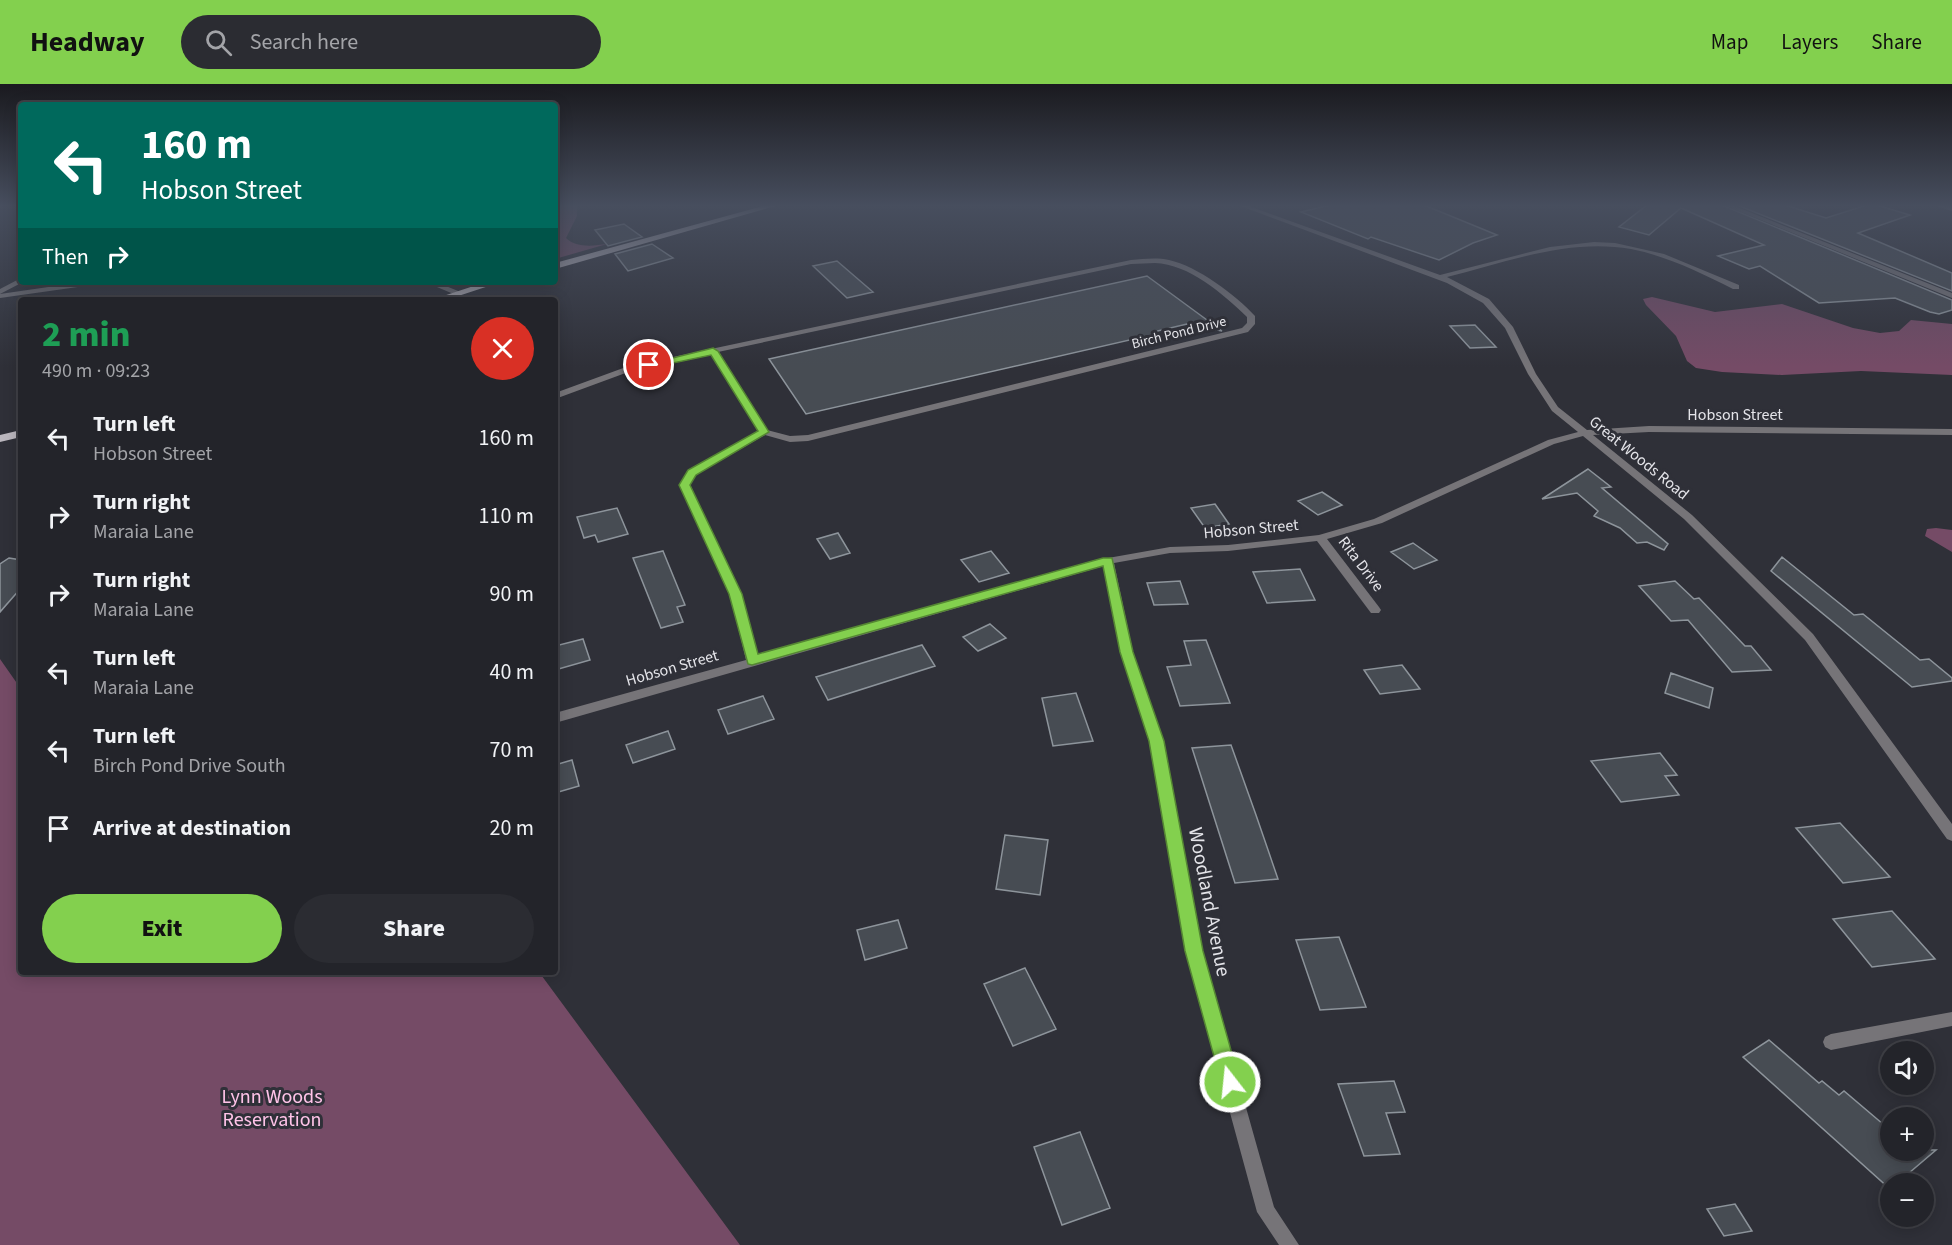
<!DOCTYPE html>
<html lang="en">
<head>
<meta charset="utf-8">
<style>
  body { margin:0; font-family:"Source Sans 3",sans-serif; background:#2b2c32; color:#f1f3f6; height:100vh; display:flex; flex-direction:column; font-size:22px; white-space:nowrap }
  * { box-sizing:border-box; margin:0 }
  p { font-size:20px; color:#a3a4a8 }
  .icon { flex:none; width:33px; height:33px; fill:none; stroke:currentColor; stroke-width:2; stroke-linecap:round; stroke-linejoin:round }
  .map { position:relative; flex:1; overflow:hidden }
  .drawer { position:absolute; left:18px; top:213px; width:540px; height:678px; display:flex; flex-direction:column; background:#23242a; border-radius:6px; box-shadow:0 3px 15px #0003,0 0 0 2px #404147 }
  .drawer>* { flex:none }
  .banner { position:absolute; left:18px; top:18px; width:540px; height:183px; border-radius:6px; box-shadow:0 3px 15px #0003,0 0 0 2px #404147; background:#00695c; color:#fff; overflow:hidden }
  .tools { position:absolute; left:1880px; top:957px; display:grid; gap:12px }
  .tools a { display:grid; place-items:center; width:54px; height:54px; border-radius:50%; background:#23242a; box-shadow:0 3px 15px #0003,0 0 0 2px #404147; font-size:30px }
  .pin { position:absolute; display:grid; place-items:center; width:51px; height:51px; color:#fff; margin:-26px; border:3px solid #fff; border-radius:50%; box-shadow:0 2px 6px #0007 }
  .me { position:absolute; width:66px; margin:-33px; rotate:344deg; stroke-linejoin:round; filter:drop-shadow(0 0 4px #0008) }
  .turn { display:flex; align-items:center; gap:21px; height:126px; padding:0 24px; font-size:27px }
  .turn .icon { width:78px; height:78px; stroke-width:2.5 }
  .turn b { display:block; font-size:42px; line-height:51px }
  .then { display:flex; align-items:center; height:57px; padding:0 24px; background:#0003; gap:12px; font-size:22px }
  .round { display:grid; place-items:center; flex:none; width:63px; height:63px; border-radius:32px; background:#2b2c32 }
  .head { display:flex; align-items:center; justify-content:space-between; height:102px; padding:0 24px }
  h1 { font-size:36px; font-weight:800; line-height:45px; color:#1e9e55 }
  .action { display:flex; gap:12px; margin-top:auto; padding:12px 24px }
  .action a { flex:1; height:69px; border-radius:36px; background:#83d04e; color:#111; font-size:24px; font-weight:800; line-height:69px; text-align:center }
  .action a+a { background:#2b2c32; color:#f1f3f6 }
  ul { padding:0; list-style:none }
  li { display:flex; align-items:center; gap:18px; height:78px; padding:0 24px }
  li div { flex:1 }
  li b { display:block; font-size:22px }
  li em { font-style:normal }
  header { display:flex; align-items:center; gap:36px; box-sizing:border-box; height:84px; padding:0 30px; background:#83d04e; color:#111 }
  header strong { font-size:28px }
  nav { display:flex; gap:33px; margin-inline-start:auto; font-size:21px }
  .search { width:420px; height:54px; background:#2b2c32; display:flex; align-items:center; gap:15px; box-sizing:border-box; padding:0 21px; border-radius:33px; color:#a3a4a8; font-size:22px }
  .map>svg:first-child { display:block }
</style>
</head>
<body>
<header>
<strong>Headway</strong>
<div class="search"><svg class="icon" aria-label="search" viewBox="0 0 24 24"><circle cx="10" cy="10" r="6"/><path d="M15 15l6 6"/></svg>Search here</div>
<nav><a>Map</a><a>Layers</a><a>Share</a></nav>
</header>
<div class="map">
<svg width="1952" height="1161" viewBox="0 0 1952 1161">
  <rect width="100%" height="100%" fill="#2f3038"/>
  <!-- green -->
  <path fill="#754b66" d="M555 121H577V132L566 154C576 164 593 162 607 160L555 175Z
    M1652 213 1715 228 1782 220 1853 244 1880 249 1899 247 1911 236 1952 240V291L1861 287 1782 291 1722 288 1696 284 1687 277 1676 252 1646 221 1643 215Z
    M1936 444 1952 446V468L1925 452 1927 445Z
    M0 575 21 605V888H539L740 1161H0Z"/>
  <!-- building -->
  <path fill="#474c53" stroke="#8d949b" stroke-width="1.5" d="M1330 121H1424L1497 151 1473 159 1439 176 1371 153 1368 155 1301 128Z
    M1647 121H1722L1952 216V226L1939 230 1930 228 1895 214 1819 219 1760 182 1749 185 1718 172 1764 161 1681 124 1649 151 1619 143Z
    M1737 121H1785L1826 134 1867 121H1877L1910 131 1858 149 1952 189V207Z
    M624 140 642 153 608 162 595 146Z
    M652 160 673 174 628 187 615 170Z
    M837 177 873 208 847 214 813 182Z
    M1147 192 1222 247 1187 240 1153 248 1156 250 806 330 769 275Z
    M1475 241 1496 263 1470 264 1450 242Z
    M1588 385 1611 403 1602 404 1668 460 1664 466 1647 458 1637 459 1620 444 1594 432 1598 427 1577 409 1542 415Z
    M1322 408 1342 421 1318 431 1298 417Z
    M1215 420 1229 440 1205 444 1191 424Z
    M617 424 628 450 598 458 595 451 584 454 577 433Z
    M838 449 850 469 830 475 817 455Z
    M1413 459 1437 476 1414 485 1391 468Z
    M663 467 685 521 677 523 683 538 661 544 633 474Z
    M991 467 1009 489 979 498 961 476Z
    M1782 473 1854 531 1863 530 1920 576 1929 575 1952 594V597L1912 603 1771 487Z
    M9 474 21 476V504L0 528V480Z
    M1300 485 1315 516 1267 519 1253 488Z
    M1180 497 1188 520 1154 521 1147 499Z
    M1675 497 1694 515 1699 514 1745 562H1751L1771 586 1732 588 1688 536 1671 537 1639 502Z
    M990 540 1006 554 978 567 963 553Z
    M583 555 590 576 555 586V562Z
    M1206 556 1230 619 1180 622 1167 583 1191 581 1184 557Z
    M922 561 935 582 828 616 816 593Z
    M1402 581 1420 605 1380 610 1364 586Z
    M1671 589 1713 604 1709 624 1665 609Z
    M1076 609 1093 657 1053 662 1042 614Z
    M763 612 774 635 728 650 718 626Z
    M668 647 675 665 633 679 626 661Z
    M1231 661 1256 731 1278 795 1235 799 1192 664Z
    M1660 669 1677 691 1665 692 1679 711 1621 718 1591 677Z
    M572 676 579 702 555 709V681Z
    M1840 739 1890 793 1843 799 1796 744Z
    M1005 751 1048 756 1040 811 996 805Z
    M1892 827 1935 875 1872 883 1833 835Z
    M898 836 907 864 865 876 857 846Z
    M1339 853 1366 923 1320 926 1296 856Z
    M1025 884 1056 945 1013 962 984 900Z
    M1769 956 1819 999 1822 997 1839 1011 1844 1007 1890 1046V1066H1936L1896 1100H1890V1105L1743 973Z
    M1394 997 1405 1028 1386 1029 1400 1070 1364 1072 1338 1000Z
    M1080 1048 1110 1124 1062 1141 1034 1063Z
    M1735 1120 1752 1147 1724 1152 1707 1125Z"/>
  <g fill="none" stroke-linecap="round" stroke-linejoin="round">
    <!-- minor -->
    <path fill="#767478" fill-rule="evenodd" d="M1238 121H1246L1440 191 1550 163 1594 158 1615 159 1664 170 1739 201V205H1733C1701 189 1667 172 1631 165 1569 154 1506 178 1447 193L1489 215 1513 243 1536 290 1558 323 1587 346 1649 342 1952 345V351L1649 348 1593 351 1692 431 1813 550 1952 740V757L1947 755 1805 556 1684 435 1583 352 1554 360 1382 439 1327 455 1379 523 1381 526 1379 529H1371L1317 457 1228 467 1170 469 1114 479 1133 568 1163 657 1202 867 1274 1123 1299 1161H1279L1257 1128 1186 867 1151 657 1121 568 1104 482 555 639V629L746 576 730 510 680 401 689 387 759 347 711 270 631 287 555 315V309L626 283 1131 176C1143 175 1156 173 1169 176 1197 182 1236 211 1255 232V240L1248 248 808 357 790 358 765 351 696 391 690 401 742 510 757 572 1108 474 1170 463 1228 461 1319 451 1374 435 1548 356 1578 348 1552 327 1528 290 1505 244 1483 219 1447 199ZM1155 179C1189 180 1223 210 1247 233V239L1242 244 808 351 790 352 767 346 718 268 1131 180Z
      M1724 121H1732L1952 209V214Z
      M1935 121 1952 123V127L1936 122Z
      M21 194V198H23L0 210V205Z
      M1952 928V942L1831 966 1825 963 1823 958 1825 953 1831 950Z"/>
    <!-- tertiary -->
    <path fill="#767478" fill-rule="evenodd" d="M83 198H103L99 200 0 214V210Z
      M425 198H436L463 209 456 211Z"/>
    <!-- primary -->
    <path fill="#bbb7be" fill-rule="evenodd" d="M767 121H779L555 185V179Z
      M486 198H501L446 216H431Z
      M21 346V353L0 358V351Z"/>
  </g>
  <!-- sky -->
  <linearGradient id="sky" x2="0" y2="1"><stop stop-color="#1a1a1f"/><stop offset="0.43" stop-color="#474e5e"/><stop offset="1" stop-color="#474e5e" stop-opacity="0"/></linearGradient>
  <rect width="1952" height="283" fill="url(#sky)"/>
  <!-- route -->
  <path fill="#83d04e" stroke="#558733" stroke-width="1.5" d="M713 264 718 267 769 348 696 391 690 401 742 510 758 570 1103 474H1112L1133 568 1164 657 1203 867 1240 998 1237 1004 1230 1007 1223 1004 1221 998 1185 867 1149 657 1120 568 1103 482 752 581 748 580 729 510 679 401 688 386 758 347 711 271 649 284 644 281Z"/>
  <g text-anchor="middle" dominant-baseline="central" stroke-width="6" stroke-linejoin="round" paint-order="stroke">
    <!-- far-street labels -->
    <g font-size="14" fill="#e4e4e9" stroke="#2f3038">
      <text transform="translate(1179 249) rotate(-14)">Birch Pond Drive</text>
    </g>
    <!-- street labels -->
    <g font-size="16" fill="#e4e4e9" stroke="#2f3038">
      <text x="1735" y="331">Hobson Street</text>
      <text transform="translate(1639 374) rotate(39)">Great Woods Road</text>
      <text transform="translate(1251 445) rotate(-5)">Hobson Street</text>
      <text transform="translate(1361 480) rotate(53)">Rita Drive</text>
      <text transform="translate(672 584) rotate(-16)">Hobson Street</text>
    </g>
    <!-- near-street labels -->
    <g font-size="20" fill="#e4e4e9" stroke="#2f3038">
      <text transform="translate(1209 818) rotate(79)">Woodland Avenue</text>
    </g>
    <!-- near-park labels -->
    <g font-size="20" fill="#ffc3e8" stroke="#2f3038">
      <text x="272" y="1013">Lynn Woods<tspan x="272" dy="23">Reservation</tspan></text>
    </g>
  </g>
</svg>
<div class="tools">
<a><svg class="icon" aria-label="sound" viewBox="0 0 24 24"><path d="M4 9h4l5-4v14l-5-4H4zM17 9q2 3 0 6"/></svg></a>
<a>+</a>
<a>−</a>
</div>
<div class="pin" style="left:649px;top:281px;background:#d93025"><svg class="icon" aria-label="arrive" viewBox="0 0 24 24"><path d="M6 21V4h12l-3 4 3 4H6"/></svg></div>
<svg class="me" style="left:1230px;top:998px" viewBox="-20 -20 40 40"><circle r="17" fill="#83d04e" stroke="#fff" stroke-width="3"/><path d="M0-11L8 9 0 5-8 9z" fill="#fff"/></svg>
<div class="banner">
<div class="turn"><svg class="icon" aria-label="left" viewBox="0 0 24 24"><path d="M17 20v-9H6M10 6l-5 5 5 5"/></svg><div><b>160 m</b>Hobson Street</div></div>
<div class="then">Then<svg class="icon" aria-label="right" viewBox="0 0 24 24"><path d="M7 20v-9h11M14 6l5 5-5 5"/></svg></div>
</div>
<section class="drawer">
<div class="head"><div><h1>2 min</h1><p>490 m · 09:23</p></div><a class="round" style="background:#d93025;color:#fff"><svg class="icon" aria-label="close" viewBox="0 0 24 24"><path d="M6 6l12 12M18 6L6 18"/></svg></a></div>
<ul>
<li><svg class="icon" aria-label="left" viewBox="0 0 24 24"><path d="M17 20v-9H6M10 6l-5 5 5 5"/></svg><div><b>Turn left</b><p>Hobson Street</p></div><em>160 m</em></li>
<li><svg class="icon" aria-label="right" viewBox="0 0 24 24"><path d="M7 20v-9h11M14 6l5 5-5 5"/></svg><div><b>Turn right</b><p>Maraia Lane</p></div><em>110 m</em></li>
<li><svg class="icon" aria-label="right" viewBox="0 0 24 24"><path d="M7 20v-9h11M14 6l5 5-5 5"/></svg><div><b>Turn right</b><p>Maraia Lane</p></div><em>90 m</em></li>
<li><svg class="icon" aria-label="left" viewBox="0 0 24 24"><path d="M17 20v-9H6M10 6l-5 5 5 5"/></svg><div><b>Turn left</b><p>Maraia Lane</p></div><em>40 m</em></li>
<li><svg class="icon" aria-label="left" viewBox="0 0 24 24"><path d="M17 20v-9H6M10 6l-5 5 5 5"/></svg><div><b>Turn left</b><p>Birch Pond Drive South</p></div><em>70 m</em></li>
<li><svg class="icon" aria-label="arrive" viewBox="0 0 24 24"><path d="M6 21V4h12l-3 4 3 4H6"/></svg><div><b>Arrive at destination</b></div><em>20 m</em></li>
</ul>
<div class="action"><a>Exit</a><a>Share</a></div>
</section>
</div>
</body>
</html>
